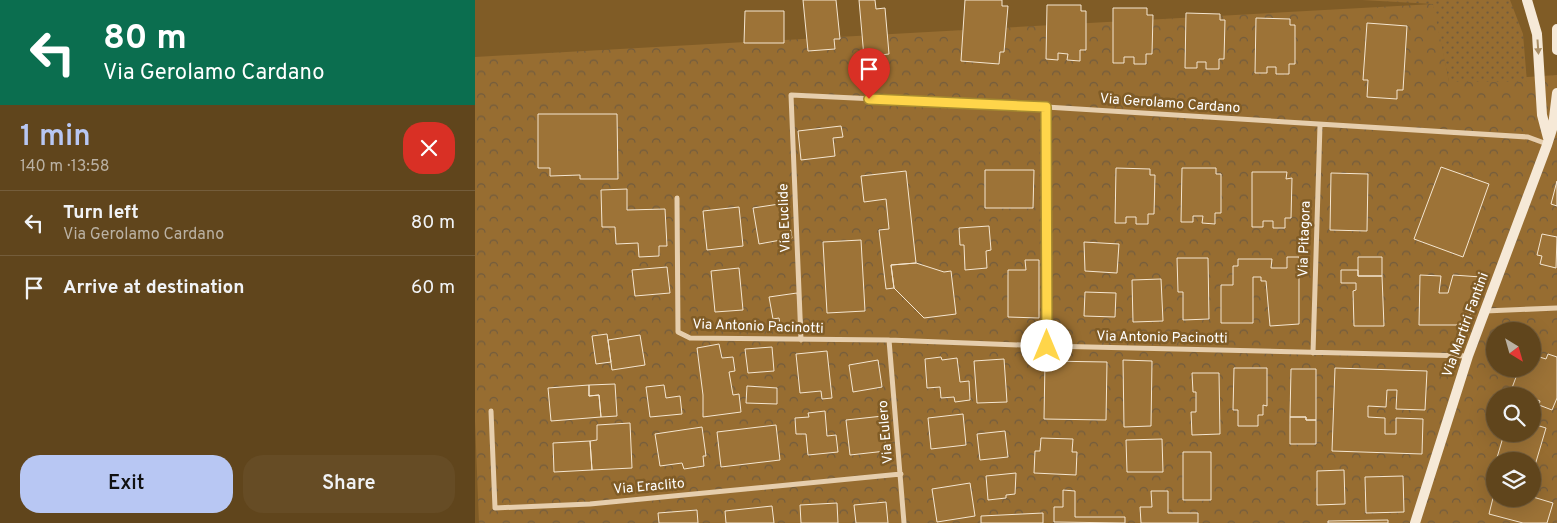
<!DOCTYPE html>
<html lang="en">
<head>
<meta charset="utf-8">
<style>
  body { margin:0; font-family:Overpass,sans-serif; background:#664c25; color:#f1f3f6; height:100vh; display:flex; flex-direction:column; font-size:19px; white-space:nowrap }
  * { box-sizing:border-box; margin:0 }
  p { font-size:16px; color:#bab1a3 }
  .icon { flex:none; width:28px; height:28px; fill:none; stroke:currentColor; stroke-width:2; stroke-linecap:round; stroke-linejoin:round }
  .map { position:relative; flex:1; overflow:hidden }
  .side { display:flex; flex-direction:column; background:#60451c; width:475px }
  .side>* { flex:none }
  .banner { background:#0b6e4f; color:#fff; overflow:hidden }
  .needle { width:32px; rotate:143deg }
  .buttons { position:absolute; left:1011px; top:322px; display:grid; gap:10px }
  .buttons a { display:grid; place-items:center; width:55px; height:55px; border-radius:50%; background:#60451c; box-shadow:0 5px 20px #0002,0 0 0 1px #745d3b; font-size:25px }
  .pin { position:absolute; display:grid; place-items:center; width:42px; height:42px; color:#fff; margin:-51px -21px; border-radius:50% 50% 50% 0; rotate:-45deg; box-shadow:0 0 5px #0007 }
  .pin .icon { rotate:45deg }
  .me { position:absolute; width:55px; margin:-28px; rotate:0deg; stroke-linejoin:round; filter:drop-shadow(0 0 4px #0008) }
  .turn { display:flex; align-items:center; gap:18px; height:105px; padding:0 20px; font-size:22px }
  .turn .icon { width:65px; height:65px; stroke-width:2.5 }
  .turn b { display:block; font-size:35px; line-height:42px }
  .round { display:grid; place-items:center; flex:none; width:52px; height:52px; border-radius:20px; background:#664c25 }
  .head { display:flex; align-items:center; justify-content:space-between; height:85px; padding:0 20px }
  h1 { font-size:30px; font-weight:600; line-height:38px; color:#b8c7f3 }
  .cta { display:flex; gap:10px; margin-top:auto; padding:10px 20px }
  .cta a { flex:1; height:58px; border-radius:20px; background:#b8c7f3; color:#111; font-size:20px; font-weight:600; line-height:58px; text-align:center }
  .cta a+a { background:#664c25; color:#f1f3f6 }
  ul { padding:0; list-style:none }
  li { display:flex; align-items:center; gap:15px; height:65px; padding:0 20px; border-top:1px solid #745d3b }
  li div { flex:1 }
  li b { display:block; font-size:19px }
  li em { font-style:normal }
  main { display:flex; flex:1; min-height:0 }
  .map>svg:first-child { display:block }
</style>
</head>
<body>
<main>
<section class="side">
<div class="banner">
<div class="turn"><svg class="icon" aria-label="left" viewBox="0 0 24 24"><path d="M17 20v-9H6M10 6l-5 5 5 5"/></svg><div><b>80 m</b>Via Gerolamo Cardano</div></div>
</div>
<div class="head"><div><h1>1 min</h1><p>140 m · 13:58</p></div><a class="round" style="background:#d93025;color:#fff"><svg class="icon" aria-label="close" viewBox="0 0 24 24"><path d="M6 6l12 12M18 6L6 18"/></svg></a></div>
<ul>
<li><svg class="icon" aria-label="left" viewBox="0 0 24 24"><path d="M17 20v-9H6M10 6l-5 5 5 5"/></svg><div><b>Turn left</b><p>Via Gerolamo Cardano</p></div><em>80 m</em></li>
<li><svg class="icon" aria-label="arrive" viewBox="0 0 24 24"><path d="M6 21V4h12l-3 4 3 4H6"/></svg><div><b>Arrive at destination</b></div><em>60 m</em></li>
</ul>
<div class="cta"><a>Exit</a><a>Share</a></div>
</section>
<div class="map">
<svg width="1082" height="523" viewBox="0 0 1082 523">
  <defs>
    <pattern id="forest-crowns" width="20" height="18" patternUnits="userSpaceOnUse" patternTransform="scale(1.25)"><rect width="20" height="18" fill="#976d31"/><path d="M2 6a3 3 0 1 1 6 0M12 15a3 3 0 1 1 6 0" fill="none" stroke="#725c3e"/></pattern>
    <pattern id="park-dots" width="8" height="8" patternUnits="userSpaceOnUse" patternTransform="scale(1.25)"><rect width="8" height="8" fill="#976d31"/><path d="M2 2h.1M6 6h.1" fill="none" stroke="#725c3e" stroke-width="1.8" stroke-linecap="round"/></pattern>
  </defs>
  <rect width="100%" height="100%" fill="#805c26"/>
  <!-- forest -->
  <path fill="url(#forest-crowns)" fill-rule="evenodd" d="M959 4 974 82 1082 75V523H4L0 421V57ZM1020 331H1058V369H1020ZM1020 396H1058V434H1020ZM1020 461H1058V499H1020Z"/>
  <!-- park -->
  <path fill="url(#park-dots)" d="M887 0H1035L1048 34 1052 82H974L958 4Z"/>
  <!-- building -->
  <path fill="#9d7337" stroke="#f5e6d0" d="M328 0H361L365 39H359L360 49 333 51Z
    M384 0H400L401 9 410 8 414 54 389 57Z
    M490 0H527V6H533L529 52H525L524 64 486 61Z
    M572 5H606V11H611V50H605V61L592 60 593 54 583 53V60L571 59Z
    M638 8H672V15H678L677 54H671V64H659V57H649V63H638Z
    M270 11H309V43H269Z
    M711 13 745 14V20H750L749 59H744V69H731V62H722V68H710Z
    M781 18 815 19V25H820V64H814V74H801V67H792V73H780Z
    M892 23 932 26 928 90H922V99L892 97 893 80H888Z
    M63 114H142L143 179H105V175L75 176V168H63Z
    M366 126 368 137 358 138 360 156 326 160 323 131Z
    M966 167 1014 184 988 257 939 239Z
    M641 168 675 169V175H680L679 214H673V224H661V217H651V223H640Z
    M707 168H741V174H746V213H740V224L727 223 728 216H718V222H706Z
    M510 170H559L558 208H510Z
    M431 171 441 263 416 265 419 288 411 289 404 230 414 229 411 199 389 202 386 176Z
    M777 172H812L811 179 817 178 816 218H810V228H798V221H788V227H777Z
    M856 173 893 174 892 231 855 230Z
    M1082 181V206L1076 204Z
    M152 189V210L190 209 192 246H184V256L164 257 163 243 141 244 140 227H127L126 190Z
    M311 203 317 238 284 244 278 208Z
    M264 207 268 246 232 250 228 211Z
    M514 226 516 250 511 251 512 268 490 270 489 245H485L484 228Z
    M1067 234 1082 237 1081 268 1065 264 1067 256 1062 255Z
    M386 240 390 311 352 313 348 242Z
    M609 242 644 244 642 273 610 271Z
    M812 257H824V324L795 326 791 281H786V277H778V323H746V285H758V266H763V259H797L796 268H812Z
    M883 257H907V276H883Z
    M702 258H733L734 319 708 320V292H703Z
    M550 260H564V318L533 317V270H551Z
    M441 263 469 272 476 271 481 314 449 318 419 288 416 265Z
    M192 267 195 293 160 296 157 270Z
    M264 268 268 310 240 312 236 271Z
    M866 270H883V276H907L909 326H879L878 291 881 290V283H866Z
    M945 275 966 276 964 293H973L978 275 1006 277 992 325H944Z
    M686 279 688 321 658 322 657 280Z
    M610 292 641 293 640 317 609 316Z
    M322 293 328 327 306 331 304 318 298 319 294 297Z
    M132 334 136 362 121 364 117 336Z
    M165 335 170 365 137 370 133 340Z
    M244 344 247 358 258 357 260 371 254 372 258 395 264 394 266 412 228 417V395L222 348Z
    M297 347 299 371 273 373 270 349Z
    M352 351 357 398 347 399 346 391 325 393 321 354Z
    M1073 354 1082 357V398L1077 410 1064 405 1065 401 1058 398V396H1034L1044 369H1058V355L1071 359Z
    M466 357 467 360 482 358 485 382 494 381 495 400 480 402 479 397 466 398 465 387 452 388 450 359Z
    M529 359 532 402 502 403 499 361Z
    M403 360 407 387 378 392 374 365Z
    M648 360 677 361 676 426 649 427Z
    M570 361 632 362 631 420 569 419Z
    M759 368H792V406L788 405V415H783V426H763V410H758Z
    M860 368 952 371 950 410 921 409 922 390H912L911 407 893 406V417L910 418V434H921V418L948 419 947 454 857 451Z
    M816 369H841V420H831V417H815Z
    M717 373H744L745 434 717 435 716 412H721V392H718Z
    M140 384 142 416 126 417 124 395 114 396V385Z
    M114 385V396L124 395 126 417 76 421 73 388Z
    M189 385 191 398 205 396 207 414 175 417 171 387Z
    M272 386 302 388V404L271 403Z
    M350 411 352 436 361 435 363 452 333 455 331 434H321L320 418 334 417 333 413Z
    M488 414 491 445 456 449 453 418Z
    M408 416 411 451 375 455 371 420Z
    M815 417H831V420H841V444H815Z
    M155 423 157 468 117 470 115 441 122 440V425Z
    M1058 424 1071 428 1058 472V461H1021L1029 434H1058Z
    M301 425 305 460 246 467 242 432Z
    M227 427 231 456H228L229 466 209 469 207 463 185 466 180 434Z
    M530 431 533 457 505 460 502 434Z
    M566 438 598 439 597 452H602L601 475 559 473 560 451H565Z
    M687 439 688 472H652L651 440Z
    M115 441 117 470 79 472 78 443Z
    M708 452H736V500H708Z
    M869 470 870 504 842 505V471Z
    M541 473 540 494 531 495V498L513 500 511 476Z
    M928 476 929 512 891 513 890 477Z
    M495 483 500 516 462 522 457 489Z
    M588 490 600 491V517H650V523L579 522V507H588Z
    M1020 490V499H1058V497L1078 503 1072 523H1048L1014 514Z
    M676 491H693V513H723V523H666L665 507H677Z
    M411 502 413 523H381L379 505Z
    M362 503 363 523H326L325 505Z
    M297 506 299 523H251L250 511Z
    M222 510 223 523H184L183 513Z
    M568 513V523H506V516Z
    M913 520V523H853V521Z"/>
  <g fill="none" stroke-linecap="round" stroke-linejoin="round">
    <!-- street -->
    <path stroke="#e6cead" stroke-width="5" d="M571 107 572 346
      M202 198 203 332 215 338 414 340 572 346 993 356
      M1010 311 1082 308
      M326 340 316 95 571 107 1053 137 1072 144
      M414 340 429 523
      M838 353 845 125
      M16 411 20 508 115 504 426 474"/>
    <!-- secondary -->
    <path stroke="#f6e9d7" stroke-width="10" d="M1052 0 1062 34 1067 115 1073 138
      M1082 29V50
      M940 523 993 356 1072 145 1078 126 1082 93"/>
  </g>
  <!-- one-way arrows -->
  <defs><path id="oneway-solid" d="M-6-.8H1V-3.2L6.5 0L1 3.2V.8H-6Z" transform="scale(1.25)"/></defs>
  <use fill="#a98d64" href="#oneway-solid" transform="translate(1063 47) rotate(86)"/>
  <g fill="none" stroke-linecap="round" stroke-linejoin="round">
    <defs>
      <path id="route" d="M394 99 571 107 572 346"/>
    </defs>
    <!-- route casing -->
    <use href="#route" stroke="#a68a30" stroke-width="12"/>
    <!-- route -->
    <use href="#route" stroke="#ffd54a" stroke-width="9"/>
  </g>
  <g text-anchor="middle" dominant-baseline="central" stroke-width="5" stroke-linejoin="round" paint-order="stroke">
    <!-- street labels -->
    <g font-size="14" fill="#fff" stroke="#805c26">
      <text transform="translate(695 104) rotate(4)">Via Gerolamo Cardano</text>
      <text transform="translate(310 218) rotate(-92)">Via Euclide</text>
      <text transform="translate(830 239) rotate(-88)">Via Pitagora</text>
      <text transform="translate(991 325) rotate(-70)">Via Martiri Fantini</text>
      <text transform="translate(283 327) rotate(2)">Via Antonio Pacinotti</text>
      <text transform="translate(687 338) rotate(1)">Via Antonio Pacinotti</text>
      <text transform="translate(411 432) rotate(-95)">Via Eulero</text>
      <text transform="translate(174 487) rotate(-5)">Via Eraclito</text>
    </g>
  </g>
</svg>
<div class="buttons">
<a><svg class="needle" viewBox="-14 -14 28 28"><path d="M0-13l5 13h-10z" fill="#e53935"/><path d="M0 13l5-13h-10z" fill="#bab1a3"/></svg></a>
<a><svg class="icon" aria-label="search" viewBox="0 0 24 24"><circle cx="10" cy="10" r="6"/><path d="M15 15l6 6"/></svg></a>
<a><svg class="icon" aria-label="layers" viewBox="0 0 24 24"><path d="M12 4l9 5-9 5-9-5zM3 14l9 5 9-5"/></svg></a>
</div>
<div class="pin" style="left:394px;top:99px;background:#d93025"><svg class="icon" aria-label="arrive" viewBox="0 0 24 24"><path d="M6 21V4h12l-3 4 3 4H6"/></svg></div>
<svg class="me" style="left:572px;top:346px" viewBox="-20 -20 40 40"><circle r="19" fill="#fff"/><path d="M0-13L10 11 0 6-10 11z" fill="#ffd54a"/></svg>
</div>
</main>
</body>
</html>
